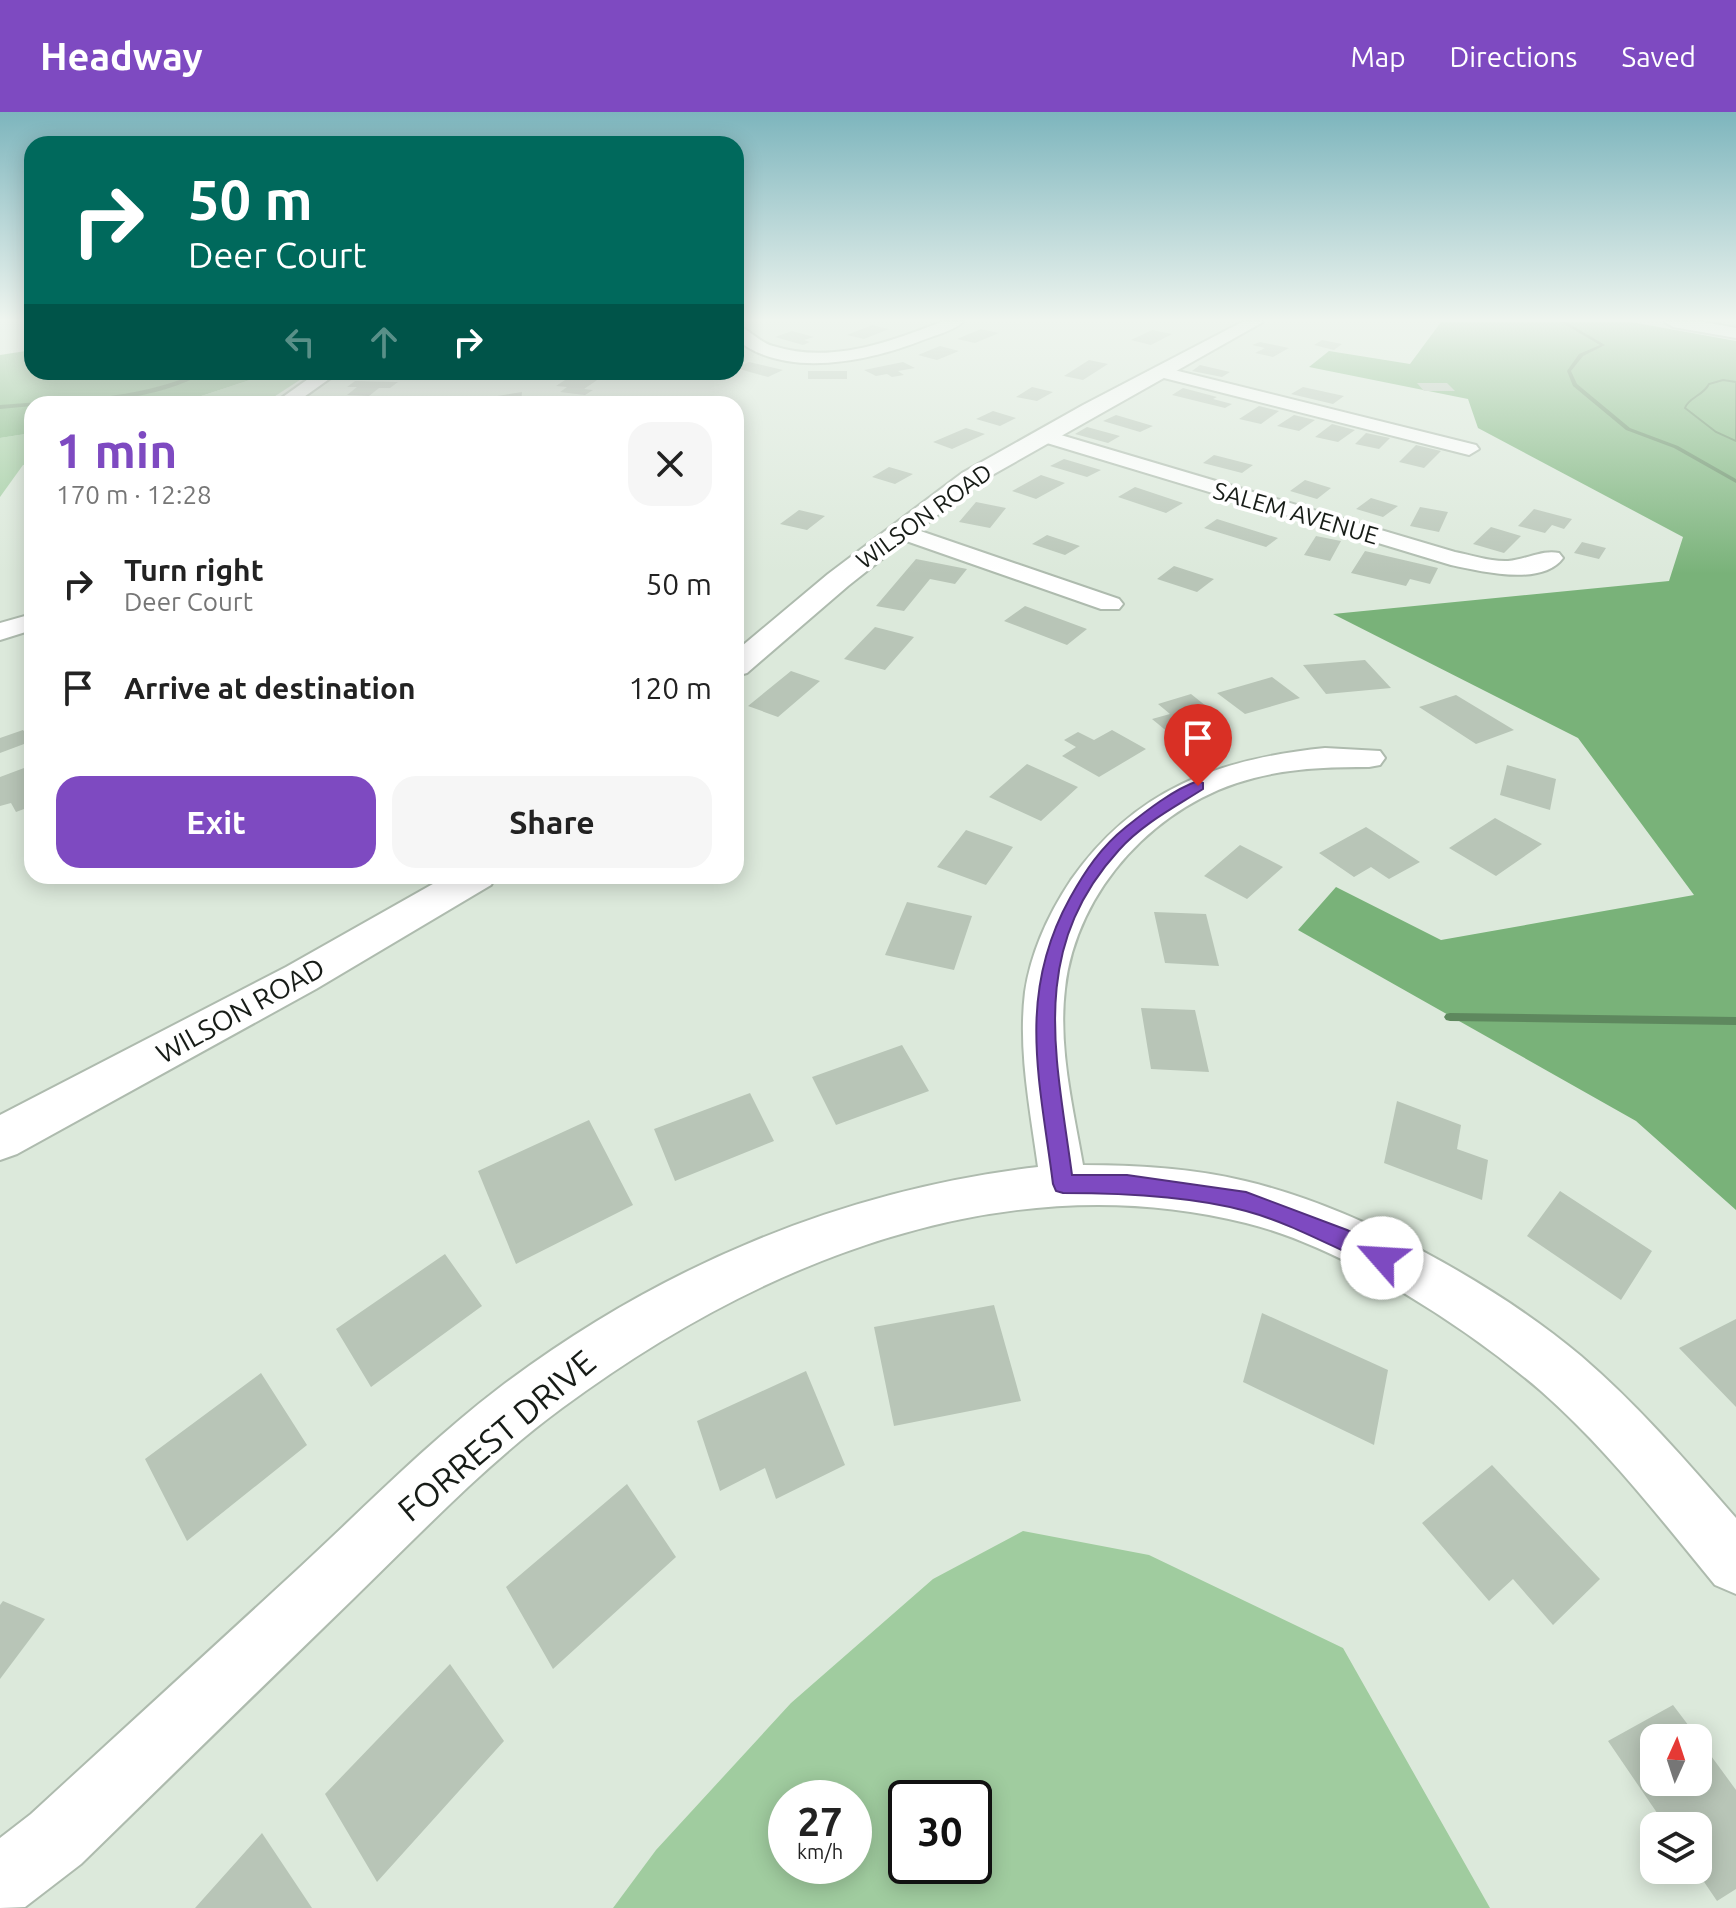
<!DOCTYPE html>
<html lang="en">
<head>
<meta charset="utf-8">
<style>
  body { margin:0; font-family:Ubuntu,sans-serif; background:#f6f6f6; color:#222; height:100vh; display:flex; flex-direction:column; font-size:30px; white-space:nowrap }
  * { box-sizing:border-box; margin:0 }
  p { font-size:26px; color:#767676 }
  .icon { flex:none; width:44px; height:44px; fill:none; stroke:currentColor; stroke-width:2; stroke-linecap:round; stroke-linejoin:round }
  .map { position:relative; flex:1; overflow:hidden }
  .side { position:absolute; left:24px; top:284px; width:720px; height:488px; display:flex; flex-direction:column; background:#fff; border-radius:24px; box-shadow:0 4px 20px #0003 }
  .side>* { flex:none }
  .hud { position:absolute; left:24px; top:24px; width:720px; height:244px; border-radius:24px; box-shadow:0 4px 20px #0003; background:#00695c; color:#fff; overflow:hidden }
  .needle { width:52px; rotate:3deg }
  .controls { position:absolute; left:1640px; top:1612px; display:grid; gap:16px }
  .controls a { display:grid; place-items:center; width:72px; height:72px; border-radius:16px; background:#fff; box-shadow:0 4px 20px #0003; font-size:40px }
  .speed { position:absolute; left:768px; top:1668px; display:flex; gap:16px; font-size:40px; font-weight:700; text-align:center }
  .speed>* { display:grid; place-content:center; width:104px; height:104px; border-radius:50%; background:#fff; box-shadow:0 4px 20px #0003; line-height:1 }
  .speed small { font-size:20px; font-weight:400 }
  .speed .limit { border:4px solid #111; border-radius:12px; background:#fff; color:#111 }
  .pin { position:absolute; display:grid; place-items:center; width:68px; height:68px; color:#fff; margin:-82px -34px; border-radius:50% 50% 50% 0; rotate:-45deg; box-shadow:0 0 8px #0007 }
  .pin .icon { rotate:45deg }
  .me { position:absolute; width:88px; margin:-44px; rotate:296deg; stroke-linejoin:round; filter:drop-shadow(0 0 6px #0008) }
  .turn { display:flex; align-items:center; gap:28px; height:168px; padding:0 32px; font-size:36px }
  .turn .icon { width:104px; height:104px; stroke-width:2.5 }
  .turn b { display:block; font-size:56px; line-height:68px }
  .lanes { display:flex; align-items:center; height:76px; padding:0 32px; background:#0003; justify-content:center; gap:40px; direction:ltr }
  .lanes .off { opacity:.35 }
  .round { display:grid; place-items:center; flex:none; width:84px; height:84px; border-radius:24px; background:#f6f6f6 }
  .head { display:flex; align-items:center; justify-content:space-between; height:136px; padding:0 32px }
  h1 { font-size:48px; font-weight:700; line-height:60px; color:#7e4ac1 }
  .cta { display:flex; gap:16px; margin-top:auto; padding:16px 32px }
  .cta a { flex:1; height:92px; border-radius:24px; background:#7e4ac1; color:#fff; font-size:32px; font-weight:700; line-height:92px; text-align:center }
  .cta a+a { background:#f6f6f6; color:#222 }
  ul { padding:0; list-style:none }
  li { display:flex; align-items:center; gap:24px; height:104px; padding:0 32px }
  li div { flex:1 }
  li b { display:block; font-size:30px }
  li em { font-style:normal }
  header { display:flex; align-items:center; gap:48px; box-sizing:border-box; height:112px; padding:0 40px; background:#7e4ac1; color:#fff }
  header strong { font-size:38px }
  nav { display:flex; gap:44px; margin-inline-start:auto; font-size:28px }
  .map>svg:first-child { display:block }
</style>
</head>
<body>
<header>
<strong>Headway</strong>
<nav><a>Map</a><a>Directions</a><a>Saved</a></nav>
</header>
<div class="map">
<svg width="1736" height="1796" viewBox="0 0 1736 1796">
  <rect width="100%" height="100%" fill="#dce9db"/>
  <!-- green -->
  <path fill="#a0cc9f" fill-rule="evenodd" d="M264 260H312L263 292H177L259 265Z
    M32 321V352L23 353 0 385V326Z
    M1023 1419 1149 1443 1343 1536 1490 1796H613L656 1738 791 1591 933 1467ZM786 1686H854V1754H786ZM906 1686H974V1754H906Z"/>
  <!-- forest -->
  <path fill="#79b279" d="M1441 210H1631L1736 229V1098L1636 1009 1298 818 1336 775 1441 828 1694 783 1578 626 1333 502 1669 469 1683 425 1478 316 1468 287 1309 255 1329 239 1410 252Z
    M32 238V260H264L259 265 177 292H32V321L0 326V243Z"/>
  <!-- water -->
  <path fill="#7db67d" stroke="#5e885e" stroke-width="2" d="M1723 268 1736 270V329L1716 320 1685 296C1689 285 1703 284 1709 272Z"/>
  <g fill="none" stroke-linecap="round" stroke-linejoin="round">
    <!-- stream -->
    <path fill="#5e885e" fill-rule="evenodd" d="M1561 210H1566L1605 233 1583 244 1571 259 1577 272 1630 316 1678 334 1736 367V371L1674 336 1626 318 1573 274 1567 259 1579 242 1600 233Z
      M200 260H206C155 289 89 292 32 292V294L0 297V293C70 287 134 289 200 260Z
      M1450 901 1736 905V913L1450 909 1446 908 1444 905 1446 902Z"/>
  </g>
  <!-- building -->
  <path fill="#b8c5b7" d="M872 213 889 217 864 227 847 223Z
    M981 217 999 221 975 231 957 227Z
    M1152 218 1172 222 1151 233 1131 228Z
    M792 219 814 225 804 228 810 230 803 233 775 225Z
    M1322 228 1342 232 1334 238 1314 233Z
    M1260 230 1289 236 1273 245 1255 241 1265 236 1252 233Z
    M940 234 959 239 937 248 918 243Z
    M1089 248 1108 252 1083 268 1064 264Z
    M749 250 783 258 768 265 736 256Z
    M903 250 915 256 898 259 904 263 892 265 887 262 876 264 864 258Z
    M1200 253 1230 260 1222 265 1192 259Z
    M808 259H847V267H808Z
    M577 260H590L606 262 584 277 593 278 585 283 560 280 567 275 556 274Z
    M355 269 398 270 390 276H379L369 284 347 283 357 275H347Z
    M1417 271H1447L1455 279H1424Z
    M1032 275 1053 280 1037 289 1016 285Z
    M1303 275 1344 284 1333 292 1291 282Z
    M1183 276 1217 285 1213 287 1232 292 1225 296 1172 283Z
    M522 280 521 292H477L478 287Z
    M1259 294 1279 299 1261 312 1239 307Z
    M993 299 1016 306 1000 314 976 307Z
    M1116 303 1153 314 1140 320 1103 309Z
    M1294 303 1315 308 1299 319 1277 314Z
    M1332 312 1355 318 1338 330 1315 325Z
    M1087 315 1120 324 1108 331 1075 322Z
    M966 316 985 322 952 337 933 330Z
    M1366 321 1390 326 1379 337 1355 332Z
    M1416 333 1441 339 1424 356 1399 350Z
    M1214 343 1253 353 1242 361 1203 351Z
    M1064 347 1101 358 1087 365 1050 354Z
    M889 355 913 362 895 372 872 365Z
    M1041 363 1065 371 1036 387 1012 379Z
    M1305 368 1331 376 1317 387 1290 379Z
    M1135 375 1183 391 1166 401 1118 385Z
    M1371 386 1398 394 1383 405 1356 397Z
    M976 390 1006 396 990 416 959 410Z
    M1420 395 1448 400 1439 420 1410 414Z
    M1534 397 1572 407 1564 417 1552 413 1545 421 1518 414Z
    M799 398 825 404 807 418 780 412Z
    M1217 407 1278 426 1266 435 1204 416Z
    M1491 415 1521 424 1504 441 1473 432Z
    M1047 423 1080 434 1065 443 1032 432Z
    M1316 424 1341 429 1330 449 1304 443Z
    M1582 430 1606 436 1599 447 1574 441Z
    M1365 439 1438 456 1430 472 1410 467 1406 474 1351 461Z
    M916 447 967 457 955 472 930 467 904 499 876 494Z
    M1174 454 1214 467 1197 480 1157 467Z
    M1025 494 1087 517 1067 533 1004 509Z
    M875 515 914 525 885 558 844 547Z
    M1365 548 1391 576 1326 582 1303 553Z
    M791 559 820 569 778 605 748 594Z
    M1272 565 1300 586 1245 602 1217 581Z
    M1191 582 1226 610 1175 626 1152 607 1170 602 1158 592Z
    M1456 583 1514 618 1476 632 1419 595Z
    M23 618 32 629 0 641V626Z
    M1112 618 1146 637 1099 665 1062 644 1076 635 1064 628 1078 620 1094 628Z
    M1027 652 1078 675 1041 709 989 685Z
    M32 653V694L16 700 11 691 0 694V665Z
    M1507 653 1556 667 1550 698 1500 683Z
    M1495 706 1542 732 1496 764 1449 736Z
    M1366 715 1420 750 1389 767 1371 755 1354 765 1319 741Z
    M966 718 1013 735 986 773 937 755Z
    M1240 733 1283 755 1247 787 1204 764Z
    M907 790 972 804 954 858 885 843Z
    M1154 800 1206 802 1219 854 1165 851Z
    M1141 896 1195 898 1209 960 1151 957Z
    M902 933 929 979 836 1013 812 965Z
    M750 981 774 1029 675 1069 654 1017Z
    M1397 989 1461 1013 1457 1037 1488 1048 1482 1088 1384 1051Z
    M589 1008 633 1093 516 1152 478 1059Z
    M1560 1079 1652 1139 1621 1188 1527 1124Z
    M445 1142 482 1194 371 1275 336 1217Z
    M994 1193 1021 1289 894 1314 874 1215Z
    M1262 1201 1388 1258 1374 1333 1243 1270Z
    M1736 1207V1295L1679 1236Z
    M806 1259 845 1353 776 1387 765 1356 720 1379 697 1309Z
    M261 1261 307 1333 187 1429 145 1347Z
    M1492 1353 1600 1467 1553 1513 1513 1467 1489 1489 1422 1411Z
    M627 1372 676 1445 553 1557 506 1475Z
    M3 1489 45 1507 0 1567V1493Z
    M450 1552 504 1629 377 1770 325 1682Z
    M1673 1593 1698 1626H1654V1670H1698V1626L1736 1678V1777L1717 1789 1696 1758 1698 1714H1666L1608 1629Z
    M262 1721 312 1796H195Z"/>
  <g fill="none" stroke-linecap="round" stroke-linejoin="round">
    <defs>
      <path id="minor" d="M941 210H963C953 219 936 223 923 228 870 249 785 268 736 227V213C749 217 759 230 773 234 830 252 887 231 941 210Z
        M1162 255 1476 333 1479 337 1469 343 1156 264 1153 260 1156 256Z
        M318 260H339L294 292H273Z
        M1044 318 1455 440C1471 443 1491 450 1508 449 1525 448 1543 437 1559 441L1563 446C1542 475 1480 459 1451 453L1037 328 1034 324 1037 320Z
        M900 412 1119 487 1123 492 1119 497H1101L892 424 888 419 892 414Z
        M32 502V518L0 528V511Z
        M1325 636 1380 639 1385 646 1380 653 1369 655C1330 655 1292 656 1254 666 1158 690 1076 777 1065 877 1058 935 1073 996 1083 1053 1137 1053 1192 1056 1245 1069 1356 1095 1494 1171 1581 1244 1638 1293 1687 1350 1736 1406V1482L1715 1473C1660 1406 1606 1336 1541 1279 1465 1214 1343 1135 1246 1111 1002 1050 756 1152 562 1296 486 1352 421 1421 354 1486 263 1574 172 1663 81 1752L25 1795 0 1796V1726L31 1702C120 1620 209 1539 298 1457 364 1396 427 1331 499 1276 657 1156 841 1078 1038 1055 1030 997 1018 938 1025 880 1031 840 1049 801 1071 768 1135 677 1218 647 1325 636Z"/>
      <path id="tertiary" d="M1242 210H1263L978 371 848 474 747 561 736 564V539L828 462 962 361 1083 293Z
        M447 764H496L491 773 316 877 17 1042 0 1048V1003L286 855Z"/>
      <path id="secondary" d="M1665 210H1704L1736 216V226L1673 215Z"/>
    </defs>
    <!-- minor casing -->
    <use href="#minor" stroke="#aebbae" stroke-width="4"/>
    <!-- tertiary casing -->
    <use href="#tertiary" stroke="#aebbae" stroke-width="4"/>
    <!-- secondary casing -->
    <use href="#secondary" stroke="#aebbae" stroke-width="4"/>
    <!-- minor -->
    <use href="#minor" fill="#fff" fill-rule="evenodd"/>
    <!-- tertiary -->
    <use href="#tertiary" fill="#fff" fill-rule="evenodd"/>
    <!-- secondary -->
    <use href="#secondary" fill="#fff" fill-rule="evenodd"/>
  </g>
  <!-- sky -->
  <linearGradient id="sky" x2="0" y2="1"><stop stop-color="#7db5bd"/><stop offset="0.45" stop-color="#eff5ef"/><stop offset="1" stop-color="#eff5ef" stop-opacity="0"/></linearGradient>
  <rect width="1736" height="462" fill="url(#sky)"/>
  <!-- route -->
  <path fill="#7e4ac1" stroke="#52307d" stroke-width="2" d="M1198 669 1203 671V677C1175 695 1142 712 1119 738 1028 838 1056 943 1072 1063H1127L1246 1080 1347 1118 1390 1138 1393 1146 1390 1153 1382 1156C1337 1138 1294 1112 1246 1099 1191 1084 1120 1081 1063 1081L1056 1079 1053 1072C1040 969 1016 883 1070 786 1085 759 1101 735 1126 715 1146 699 1174 677 1198 669Z"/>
  <g text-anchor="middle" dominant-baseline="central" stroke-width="8" stroke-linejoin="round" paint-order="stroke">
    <!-- far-street labels -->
    <g font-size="24" fill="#171c17" stroke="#fff">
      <text transform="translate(1296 401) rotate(16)">SALEM AVENUE</text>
      <text transform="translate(924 404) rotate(-36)">WILSON ROAD</text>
    </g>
    <!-- street labels -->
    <g font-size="28" fill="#171c17" stroke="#fff">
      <text transform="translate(240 898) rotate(-29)">WILSON ROAD</text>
    </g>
    <!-- near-street labels -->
    <g font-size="34" fill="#171c17" stroke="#fff">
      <text transform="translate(496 1323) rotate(-40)">FORREST DRIVE</text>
    </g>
  </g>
</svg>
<div class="controls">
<a><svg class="needle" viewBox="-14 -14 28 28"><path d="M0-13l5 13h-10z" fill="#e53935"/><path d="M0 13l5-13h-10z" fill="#767676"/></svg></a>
<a><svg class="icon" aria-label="layers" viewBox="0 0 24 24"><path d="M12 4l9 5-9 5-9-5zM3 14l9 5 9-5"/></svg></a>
</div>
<div class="speed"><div>27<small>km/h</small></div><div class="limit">30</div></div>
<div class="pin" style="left:1198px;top:674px;background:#d93025"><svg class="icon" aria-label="arrive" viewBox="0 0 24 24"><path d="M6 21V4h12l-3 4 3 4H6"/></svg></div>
<svg class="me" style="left:1382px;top:1146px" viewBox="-20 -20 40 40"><circle r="19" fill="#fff"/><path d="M0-13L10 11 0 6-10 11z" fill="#7e4ac1"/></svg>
<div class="hud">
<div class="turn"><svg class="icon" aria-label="right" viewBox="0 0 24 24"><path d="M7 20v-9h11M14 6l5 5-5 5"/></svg><div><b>50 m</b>Deer Court</div></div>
<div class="lanes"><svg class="icon off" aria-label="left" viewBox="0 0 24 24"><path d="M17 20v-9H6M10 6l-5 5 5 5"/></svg><svg class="icon off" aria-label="ahead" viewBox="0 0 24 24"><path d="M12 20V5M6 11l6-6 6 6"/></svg><svg class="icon" aria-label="right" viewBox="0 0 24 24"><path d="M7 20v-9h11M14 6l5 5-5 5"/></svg></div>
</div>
<section class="side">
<div class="head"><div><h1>1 min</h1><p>170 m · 12:28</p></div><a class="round"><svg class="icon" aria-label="close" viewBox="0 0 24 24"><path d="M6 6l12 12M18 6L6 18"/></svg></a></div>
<ul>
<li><svg class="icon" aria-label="right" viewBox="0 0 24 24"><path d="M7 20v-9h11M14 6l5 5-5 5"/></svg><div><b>Turn right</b><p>Deer Court</p></div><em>50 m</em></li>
<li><svg class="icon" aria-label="arrive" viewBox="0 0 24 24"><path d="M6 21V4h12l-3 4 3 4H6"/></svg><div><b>Arrive at destination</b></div><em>120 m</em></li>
</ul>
<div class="cta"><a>Exit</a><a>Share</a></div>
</section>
</div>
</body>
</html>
